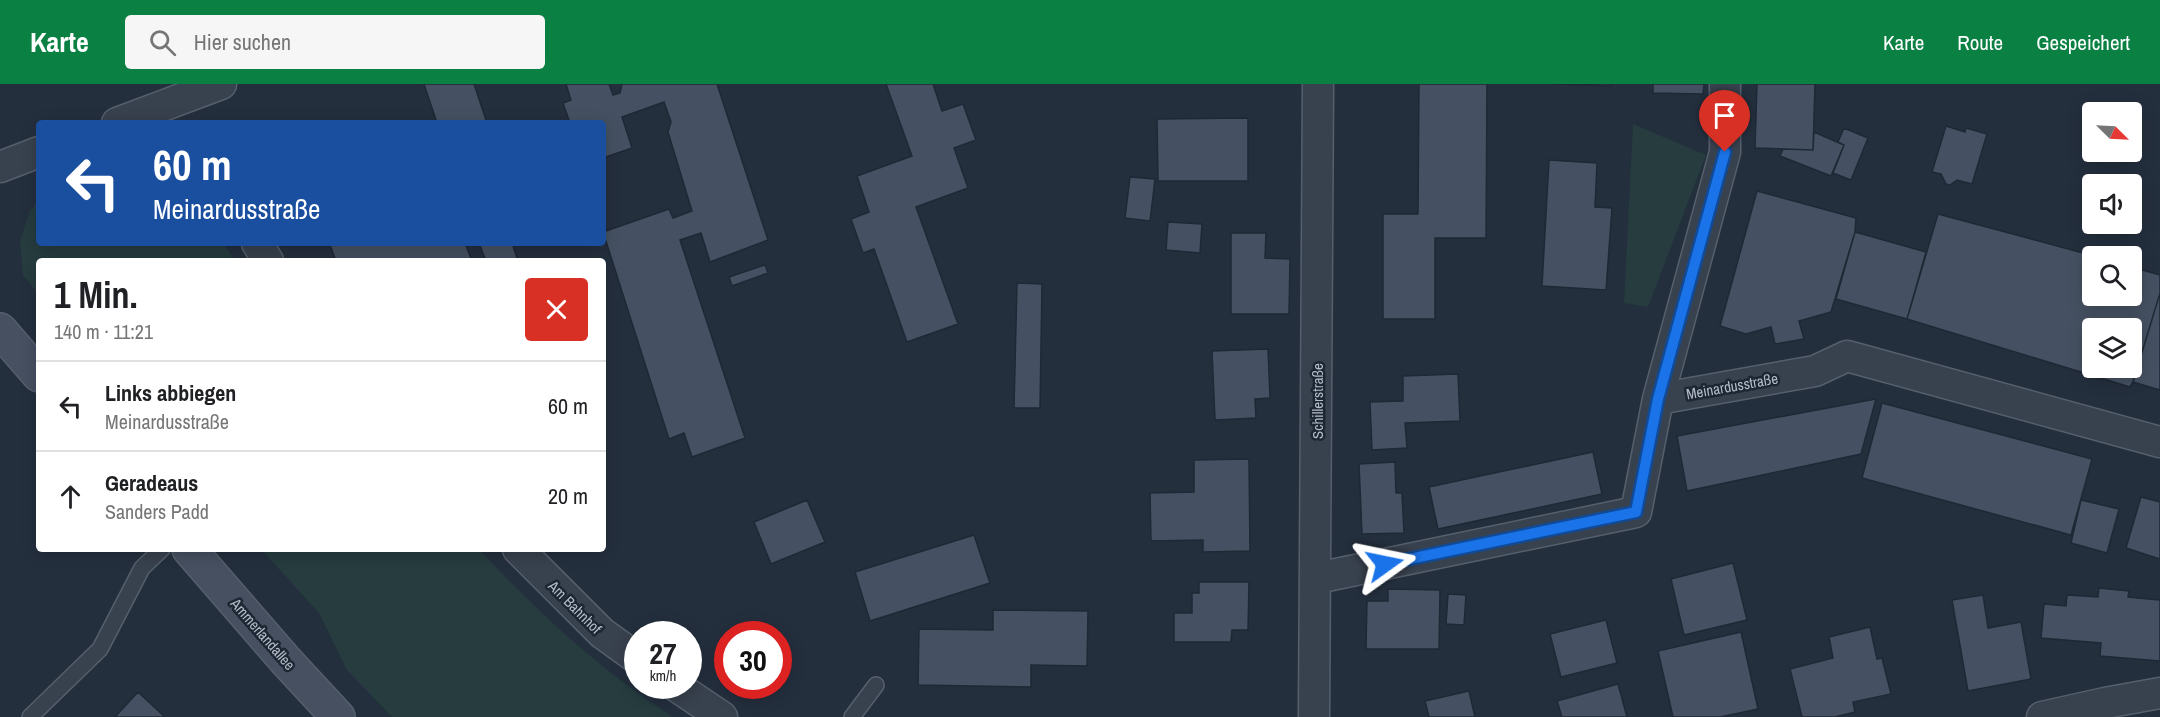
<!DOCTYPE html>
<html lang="de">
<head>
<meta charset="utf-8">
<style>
  body { margin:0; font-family:"Archivo Narrow",sans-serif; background:#f6f6f6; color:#202124; height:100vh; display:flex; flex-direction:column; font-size:22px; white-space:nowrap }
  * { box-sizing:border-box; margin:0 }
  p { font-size:20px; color:#757577 }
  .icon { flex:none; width:33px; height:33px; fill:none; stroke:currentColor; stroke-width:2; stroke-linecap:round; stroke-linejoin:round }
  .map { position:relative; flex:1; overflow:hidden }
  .details { position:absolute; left:36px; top:174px; width:570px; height:294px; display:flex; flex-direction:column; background:#fff; border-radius:6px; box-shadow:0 3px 15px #0003 }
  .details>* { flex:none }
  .guide { position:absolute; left:36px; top:36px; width:570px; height:126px; border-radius:6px; box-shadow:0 3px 15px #0003; background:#1a4fa0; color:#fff; overflow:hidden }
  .needle { width:39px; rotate:114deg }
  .controls { position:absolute; left:2082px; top:18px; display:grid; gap:12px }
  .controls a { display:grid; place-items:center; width:60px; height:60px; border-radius:6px; background:#fff; box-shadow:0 3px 15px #0003; font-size:30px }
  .speed { position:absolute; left:624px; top:537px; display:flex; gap:12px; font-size:30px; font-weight:700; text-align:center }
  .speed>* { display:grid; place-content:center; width:78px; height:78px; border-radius:50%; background:#fff; box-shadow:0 3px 15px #0003; line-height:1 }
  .speed small { font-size:15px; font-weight:400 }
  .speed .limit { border:9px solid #d22; background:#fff; color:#111 }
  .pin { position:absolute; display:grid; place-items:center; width:51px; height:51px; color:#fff; margin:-62px -26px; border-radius:50% 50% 50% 0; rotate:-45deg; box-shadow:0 0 6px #0007 }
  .pin .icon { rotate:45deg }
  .me { position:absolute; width:66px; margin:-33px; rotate:78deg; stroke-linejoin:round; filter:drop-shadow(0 0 4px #0008) }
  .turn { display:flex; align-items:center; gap:21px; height:126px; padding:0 18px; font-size:27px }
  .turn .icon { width:78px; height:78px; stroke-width:2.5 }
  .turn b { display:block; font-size:42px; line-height:51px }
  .round { display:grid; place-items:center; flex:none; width:63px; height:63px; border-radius:6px; background:#f6f6f6 }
  .head { display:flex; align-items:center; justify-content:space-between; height:102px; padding:0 18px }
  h1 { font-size:36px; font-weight:700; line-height:45px }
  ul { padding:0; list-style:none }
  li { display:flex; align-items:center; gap:18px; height:90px; padding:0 18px; border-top:2px solid #e0e0e0 }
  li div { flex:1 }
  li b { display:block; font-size:22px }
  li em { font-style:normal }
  header { display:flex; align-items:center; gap:36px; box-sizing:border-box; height:84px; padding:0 30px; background:#0b8043; color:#fff }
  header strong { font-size:28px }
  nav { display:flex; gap:33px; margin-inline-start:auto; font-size:21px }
  .search { width:420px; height:54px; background:#f6f6f6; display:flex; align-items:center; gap:15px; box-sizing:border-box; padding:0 21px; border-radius:6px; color:#757577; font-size:22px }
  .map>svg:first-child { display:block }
</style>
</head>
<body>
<header>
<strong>Karte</strong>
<div class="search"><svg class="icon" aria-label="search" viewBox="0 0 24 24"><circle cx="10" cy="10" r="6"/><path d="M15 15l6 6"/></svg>Hier suchen</div>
<nav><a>Karte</a><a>Route</a><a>Gespeichert</a></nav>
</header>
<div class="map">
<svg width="2160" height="633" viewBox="0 0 2160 633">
  <rect width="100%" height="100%" fill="#242f3e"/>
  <!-- green -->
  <path fill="#263c3f" d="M1633 40 1706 71 1648 223 1624 219Z
    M39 117V159H223L235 177H39V211L23 191 20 157 30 127Z
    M261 465H479C537 528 601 587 673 633H392L347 586 319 529Z"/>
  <!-- building -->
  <path fill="#455162" stroke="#1f2835" stroke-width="1.5" fill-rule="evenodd" d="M424 0H474L487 39H437Z
    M566 0H609L613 11 620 9 622 0H717L768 156 710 178 701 149 680 156 745 354 692 373 684 349 669 355 603 148 669 125 673 134 692 127 668 48 671 38 664 18 622 33 632 64 603 74V39H570L563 19 571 16Z
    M886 0H933L942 27 963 20 976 56 954 64 968 104 916 123 958 240 907 258 874 165 863 169 851 135 869 128 857 92 912 72Z
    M1419 0H1487L1486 154H1435V235H1383V130H1418Z
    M1553 0H1611V2Z
    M1653 0H1704L1703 10 1653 9Z
    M1757 0H1815L1813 66 1755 64Z
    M1248 34V97H1158L1157 35Z
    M1946 42 1965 48 1966 44 1987 50 1972 100 1957 96 1950 101 1946 100 1941 90 1932 88Z
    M1844 44 1868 54 1851 96 1833 89 1844 61 1838 58Z
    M1814 48 1844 61 1831 92 1780 72 1783 65 1813 66Z
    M1549 76 1597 79 1595 123 1612 124 1606 206 1542 202Z
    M1130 93 1155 95 1150 137 1125 134Z
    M1757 107 1856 134 1855 148 1831 228 1799 237 1804 255 1775 260 1771 243 1746 250 1720 242Z
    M1938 130 2094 172H2092V212H2132V183L2160 191V209L2133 298 2130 303 1907 235ZM2092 244H2132V284H2092Z
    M1168 138 1202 140 1200 169 1166 166Z
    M1855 148 1926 168 1907 235 1836 215Z
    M1231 149H1266L1265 174 1290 175 1289 230H1231Z
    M335 159H465L472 177H336L330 161Z
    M479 159H512L518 177H486Z
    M765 181 768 189 732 202 729 193Z
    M1017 199 1042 200 1040 324H1014Z
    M2160 209V306L2133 298Z
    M1268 265 1270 314 1255 315 1256 334 1215 336 1212 267Z
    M1458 290 1460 337 1405 339 1407 364 1372 366 1370 318 1403 317V292Z
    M1876 315 1861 370 1687 407 1677 352Z
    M1882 319 2092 375 2071 451 1862 394Z
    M1593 368 1602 410 1438 445 1429 403Z
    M1249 375 1250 467 1203 468V456L1151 457 1150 409 1194 408V376Z
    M1395 378 1396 409H1402L1404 449 1362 450 1359 380Z
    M2141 413 2160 418V475L2126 464Z
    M807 416 825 458 771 480 754 438Z
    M2081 416 2119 425 2107 469 2071 459Z
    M974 451 990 499 870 537 855 488Z
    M1733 479 1747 536 1684 551 1671 495Z
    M1199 498H1249L1248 546H1232L1231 558H1174V529H1192V509H1199Z
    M2099 504 2129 507 2128 513 2160 516V577L2100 572 2101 559 2041 554 2044 520 2066 522 2067 511 2098 513Z
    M1388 505 1440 506 1439 565H1366L1367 517H1388Z
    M1448 510 1466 511 1464 541 1446 540Z
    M1983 511 1988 544 2021 538 2031 595 1968 607 1952 516Z
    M993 526 1088 527 1087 582 1031 581V603L918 601 919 545 993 546Z
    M1606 536 1617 579 1561 593 1550 550Z
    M1870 543 1877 575 1882 574 1891 610 1853 618 1855 628 1835 633H1802L1790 585 1833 574 1829 553Z
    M1741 548 1758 625 1720 633H1673L1658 567Z
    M1618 600 1627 633H1562L1557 617Z
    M1469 607 1475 633H1429L1425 617Z
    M138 608 165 633H115Z"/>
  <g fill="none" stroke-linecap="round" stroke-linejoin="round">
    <defs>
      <path id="service" d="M30 633 100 565 142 484 162 465
        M852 633 876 601"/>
      <path id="minor" d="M117 39 221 0
        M0 83 39 68
        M257 159 268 177
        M1658 315 1725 68V0
        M518 465 602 549 638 575
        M1317 494 1636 428 1658 315 1815 287 1847 272 2160 358
        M676 602 722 633
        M1314 633 1318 0
        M2042 633 2105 619 2160 609"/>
      <path id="secondary" d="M0 246 39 291
        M189 465 287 578 338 633"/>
    </defs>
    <!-- service casing -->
    <use href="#service" stroke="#565f6c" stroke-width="18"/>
    <!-- minor casing -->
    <use href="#minor" stroke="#565f6c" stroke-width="33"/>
    <!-- secondary casing -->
    <use href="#secondary" stroke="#565f6c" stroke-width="36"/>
    <!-- service -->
    <use href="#service" stroke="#38414e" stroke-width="15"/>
    <!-- minor -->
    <use href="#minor" stroke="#38414e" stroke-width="30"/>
    <!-- secondary -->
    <use href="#secondary" stroke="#465061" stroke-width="33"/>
  </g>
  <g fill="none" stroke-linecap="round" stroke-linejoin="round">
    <defs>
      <path id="route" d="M1385 480 1636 428 1658 315 1725 68"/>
    </defs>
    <!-- route casing -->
    <use href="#route" stroke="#114b97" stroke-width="15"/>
    <!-- route -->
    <use href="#route" stroke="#1a73e8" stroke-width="10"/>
  </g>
  <g text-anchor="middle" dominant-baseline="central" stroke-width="5" stroke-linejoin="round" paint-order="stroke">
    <!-- street labels -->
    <g font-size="15" fill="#b4bcc9" stroke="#1d2633">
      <text transform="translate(1732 302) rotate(-10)">Meinardusstraße</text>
      <text transform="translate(1317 317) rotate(-90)">Schillerstraße</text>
      <text transform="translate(575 523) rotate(45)">Am Bahnhof</text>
      <text transform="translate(263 550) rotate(49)">Ammerlandallee</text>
    </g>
  </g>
</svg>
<div class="controls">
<a><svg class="needle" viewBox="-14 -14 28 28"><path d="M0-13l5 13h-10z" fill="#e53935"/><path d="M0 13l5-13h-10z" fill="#757577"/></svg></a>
<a><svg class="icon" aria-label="sound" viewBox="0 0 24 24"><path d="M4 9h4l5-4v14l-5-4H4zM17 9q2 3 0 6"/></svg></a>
<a><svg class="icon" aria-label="search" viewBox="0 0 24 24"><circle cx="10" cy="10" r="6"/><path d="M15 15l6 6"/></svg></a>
<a><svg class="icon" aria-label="layers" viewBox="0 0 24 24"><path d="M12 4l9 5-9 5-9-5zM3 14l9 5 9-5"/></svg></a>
</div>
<div class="speed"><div>27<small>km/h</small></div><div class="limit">30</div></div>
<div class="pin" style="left:1725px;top:68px;background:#d93025"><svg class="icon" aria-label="arrive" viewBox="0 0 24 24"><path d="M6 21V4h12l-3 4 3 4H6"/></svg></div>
<svg class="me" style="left:1385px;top:480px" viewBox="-20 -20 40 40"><path d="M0-17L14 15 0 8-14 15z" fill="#1a73e8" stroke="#fff" stroke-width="4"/></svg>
<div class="guide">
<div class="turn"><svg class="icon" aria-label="left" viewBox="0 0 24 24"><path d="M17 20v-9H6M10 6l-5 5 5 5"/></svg><div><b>60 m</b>Meinardusstraße</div></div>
</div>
<section class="details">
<div class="head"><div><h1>1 Min.</h1><p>140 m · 11:21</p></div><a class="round" style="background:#d93025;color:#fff"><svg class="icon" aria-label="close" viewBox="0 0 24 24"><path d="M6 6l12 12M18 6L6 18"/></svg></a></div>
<ul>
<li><svg class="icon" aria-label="left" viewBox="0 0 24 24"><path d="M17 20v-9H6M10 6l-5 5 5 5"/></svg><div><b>Links abbiegen</b><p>Meinardusstraße</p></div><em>60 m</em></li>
<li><svg class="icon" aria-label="ahead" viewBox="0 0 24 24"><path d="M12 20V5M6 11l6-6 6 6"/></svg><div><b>Geradeaus</b><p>Sanders Padd</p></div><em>20 m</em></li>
</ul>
</section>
</div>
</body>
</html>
